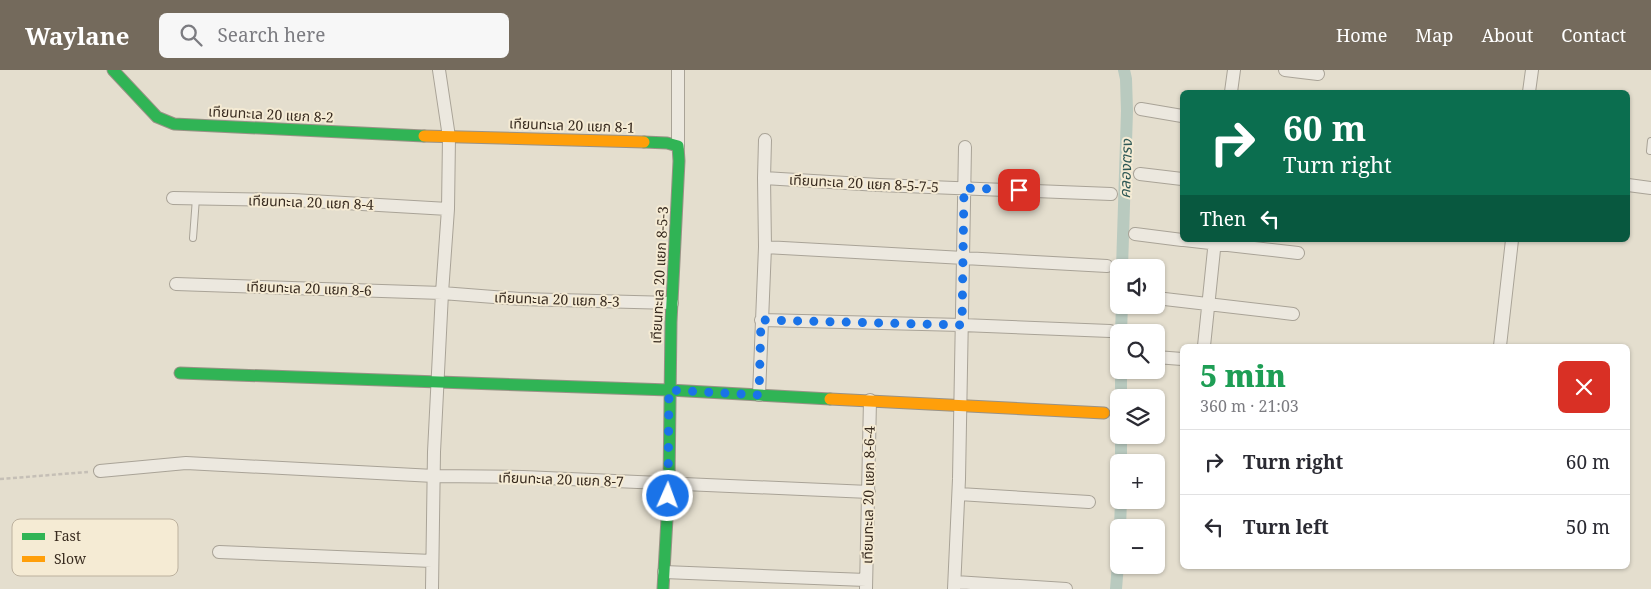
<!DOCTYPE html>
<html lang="en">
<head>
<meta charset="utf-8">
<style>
  body { margin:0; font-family:"Noto Serif","Noto Sans Thai",serif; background:#f7f7f7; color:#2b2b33; height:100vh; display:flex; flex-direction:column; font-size:19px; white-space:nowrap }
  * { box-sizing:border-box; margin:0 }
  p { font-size:16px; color:#7c7c81 }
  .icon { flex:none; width:28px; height:28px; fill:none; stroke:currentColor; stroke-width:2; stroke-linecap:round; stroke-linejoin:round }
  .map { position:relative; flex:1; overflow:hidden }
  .details { position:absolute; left:1180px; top:274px; width:450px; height:225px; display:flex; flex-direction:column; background:#fff; border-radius:8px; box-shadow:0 1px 4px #0004 }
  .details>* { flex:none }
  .top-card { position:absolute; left:1180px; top:20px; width:450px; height:152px; border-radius:8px; box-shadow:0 1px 4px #0004; background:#0b6e4f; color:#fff; overflow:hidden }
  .fabs { position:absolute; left:1110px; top:189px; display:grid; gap:10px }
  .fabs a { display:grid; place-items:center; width:55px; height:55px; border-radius:8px; background:#fff; box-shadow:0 1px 4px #0004; font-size:25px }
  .pin { position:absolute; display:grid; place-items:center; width:42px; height:42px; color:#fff; margin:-21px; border-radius:10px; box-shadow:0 2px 8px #0006 }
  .me { position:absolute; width:55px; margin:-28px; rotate:2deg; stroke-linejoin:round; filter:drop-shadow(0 0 4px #0008) }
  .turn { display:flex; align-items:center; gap:18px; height:105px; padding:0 20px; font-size:22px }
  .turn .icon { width:65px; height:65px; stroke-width:2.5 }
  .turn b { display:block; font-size:35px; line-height:42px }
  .then { display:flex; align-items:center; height:48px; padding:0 20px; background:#0003; gap:10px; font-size:19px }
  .round { display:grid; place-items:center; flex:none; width:52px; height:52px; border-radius:8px; background:#f7f7f7 }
  .summary { display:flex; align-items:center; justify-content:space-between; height:85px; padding:0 20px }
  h1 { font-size:30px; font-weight:800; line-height:38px; color:#1e9e55 }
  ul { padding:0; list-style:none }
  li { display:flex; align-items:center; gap:15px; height:65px; padding:0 20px; border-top:1px solid #e1e1e2 }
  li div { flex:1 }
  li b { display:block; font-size:19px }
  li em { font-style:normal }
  header { display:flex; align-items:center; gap:30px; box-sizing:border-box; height:70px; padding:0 25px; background:#746a5c; color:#fff }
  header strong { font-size:24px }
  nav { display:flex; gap:28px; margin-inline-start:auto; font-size:18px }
  .search { width:350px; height:45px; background:#f7f7f7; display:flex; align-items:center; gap:12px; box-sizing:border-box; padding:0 18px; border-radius:8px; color:#7c7c81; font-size:19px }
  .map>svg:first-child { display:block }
</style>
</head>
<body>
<header>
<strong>Waylane</strong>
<div class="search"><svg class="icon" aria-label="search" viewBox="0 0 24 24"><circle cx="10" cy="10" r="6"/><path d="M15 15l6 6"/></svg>Search here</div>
<nav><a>Home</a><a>Map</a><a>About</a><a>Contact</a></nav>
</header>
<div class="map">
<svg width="1651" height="519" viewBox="0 0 1651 519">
  <rect width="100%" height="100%" fill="#e4dece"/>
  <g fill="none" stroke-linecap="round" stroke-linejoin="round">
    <!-- canal -->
    <path stroke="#b9cabf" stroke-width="12" d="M1122 198 1127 41 1126 9 1124 0
      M1121 262 1122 235
      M1121 328V300
      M1121 365V392
      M1120 458 1121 430
      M1116 519 1119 481"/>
    <defs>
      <path id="lane" d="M1650 81 1651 71
        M193 168 196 128"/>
      <path id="street" d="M1285 0 1318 4
        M1231 22 1234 0
        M1529 22 1532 0
        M1141 39 1182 46
        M678 76V0
        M1140 104 1182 109
        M764 108 879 115 1111 124
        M1628 115 1651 118
        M173 128 293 130 448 139
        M1135 164 1182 170
        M1184 170 1298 183
        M765 177 1107 196
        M176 214 442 223 520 229 672 233
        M1156 228 1293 244
        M761 250 962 255 1110 261
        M1204 276 1215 170
        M1500 276 1512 170
        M1156 287 1182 289
        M759 325 765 177 764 108 765 70
        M100 401 186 393 434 406 523 407 869 422
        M959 424 1089 432
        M219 482 432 491
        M664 502 866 510
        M955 512 1066 519
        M432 519 434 382 442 223 448 139 449 67 439 0
        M866 519 870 330
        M954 519 959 409 965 77"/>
      <path id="fast" d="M113 0 157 47 174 54 424 66
        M644 72 667 73 678 76 679 91 671 252 669 413 663 519
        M180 303 669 320 830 329"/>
      <path id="slow" d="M424 66 644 72
        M830 329 1104 343"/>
    </defs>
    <!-- lane casing -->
    <use href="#lane" stroke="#a9a397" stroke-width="8"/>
    <!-- street casing -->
    <use href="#street" stroke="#a9a397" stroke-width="14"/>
    <!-- fast casing -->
    <use href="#fast" stroke="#999286" stroke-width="13"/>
    <!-- slow casing -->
    <use href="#slow" stroke="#999286" stroke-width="13"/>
    <!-- path -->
    <path stroke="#c5bfb6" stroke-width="2.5" stroke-dasharray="4 2.5" stroke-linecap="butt" d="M0 409 88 402"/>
    <!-- lane -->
    <use href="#lane" stroke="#ece8df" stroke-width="6"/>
    <!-- street -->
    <use href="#street" stroke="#ece8df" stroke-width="12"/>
    <!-- fast -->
    <use href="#fast" stroke="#30b455" stroke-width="11"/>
    <!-- slow -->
    <use href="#slow" stroke="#ff9f0a" stroke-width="11"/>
  </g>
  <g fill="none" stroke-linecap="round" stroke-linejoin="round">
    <!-- route -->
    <path stroke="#1a73e8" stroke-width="9" stroke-dasharray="0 16.2" d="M668 426 669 320 759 325 761 250 962 255 964 118 1019 120"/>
  </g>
  <g text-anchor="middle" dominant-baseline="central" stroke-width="4" stroke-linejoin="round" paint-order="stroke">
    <!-- street labels -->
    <g font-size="14" fill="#382b1f" stroke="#f5ebd4">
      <text transform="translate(271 44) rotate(3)">เทียนทะเล 20 แยก 8-2</text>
      <text transform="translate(572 55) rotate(2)">เทียนทะเล 20 แยก 8-1</text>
      <text transform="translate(864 113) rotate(3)">เทียนทะเล 20 แยก 8-5-7-5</text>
      <text transform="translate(311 132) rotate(2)">เทียนทะเล 20 แยก 8-4</text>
      <text transform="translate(659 205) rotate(-87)">เทียนทะเล 20 แยก 8-5-3</text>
      <text transform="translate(309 218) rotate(2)">เทียนทะเล 20 แยก 8-6</text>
      <text transform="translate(557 229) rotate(2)">เทียนทะเล 20 แยก 8-3</text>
      <text transform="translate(561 409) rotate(2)">เทียนทะเล 20 แยก 8-7</text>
      <text transform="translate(868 425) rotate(-89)">เทียนทะเล 20 แยก 8-6-4</text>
    </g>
    <!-- water labels -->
    <g font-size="15" font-style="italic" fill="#2e5855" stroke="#f5ebd4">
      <text transform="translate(1125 99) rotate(-88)">คลองตรง</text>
    </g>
  </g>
  <!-- legend -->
  <rect x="12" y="449" width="166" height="57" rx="8" fill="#f5ebd4" stroke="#bcb19e" stroke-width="1"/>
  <rect x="22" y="463" width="23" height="7" fill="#30b455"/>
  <rect x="22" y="486" width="23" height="6" fill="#ff9f0a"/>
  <g font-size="14" fill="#382b1f">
    <text x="54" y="471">Fast</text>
    <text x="54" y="494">Slow</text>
  </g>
</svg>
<div class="fabs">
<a><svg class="icon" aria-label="sound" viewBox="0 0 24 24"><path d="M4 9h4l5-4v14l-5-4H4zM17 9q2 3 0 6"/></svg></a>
<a><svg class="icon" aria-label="search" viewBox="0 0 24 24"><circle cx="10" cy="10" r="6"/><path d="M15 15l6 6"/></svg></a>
<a><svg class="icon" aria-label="layers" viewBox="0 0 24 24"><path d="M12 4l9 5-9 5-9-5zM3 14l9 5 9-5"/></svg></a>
<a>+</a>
<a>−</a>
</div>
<div class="pin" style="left:1019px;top:120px;background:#d93025"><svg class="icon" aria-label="arrive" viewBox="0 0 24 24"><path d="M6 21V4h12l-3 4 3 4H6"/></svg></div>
<svg class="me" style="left:668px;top:426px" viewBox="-20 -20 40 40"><circle r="17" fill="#1a73e8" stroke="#fff" stroke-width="3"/><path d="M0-11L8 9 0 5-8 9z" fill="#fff"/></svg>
<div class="top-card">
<div class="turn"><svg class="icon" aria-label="right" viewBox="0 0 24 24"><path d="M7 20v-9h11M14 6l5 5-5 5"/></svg><div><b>60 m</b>Turn right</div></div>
<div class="then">Then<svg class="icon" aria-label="left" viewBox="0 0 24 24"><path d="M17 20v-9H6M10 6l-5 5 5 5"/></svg></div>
</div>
<section class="details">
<div class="summary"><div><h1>5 min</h1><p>360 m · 21:03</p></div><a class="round" style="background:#d93025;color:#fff"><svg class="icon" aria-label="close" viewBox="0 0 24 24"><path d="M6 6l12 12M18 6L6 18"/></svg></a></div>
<ul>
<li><svg class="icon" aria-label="right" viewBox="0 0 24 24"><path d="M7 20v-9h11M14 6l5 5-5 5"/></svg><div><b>Turn right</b></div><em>60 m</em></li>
<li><svg class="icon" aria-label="left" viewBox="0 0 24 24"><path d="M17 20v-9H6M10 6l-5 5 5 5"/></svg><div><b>Turn left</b></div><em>50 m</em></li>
</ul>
</section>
</div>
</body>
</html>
